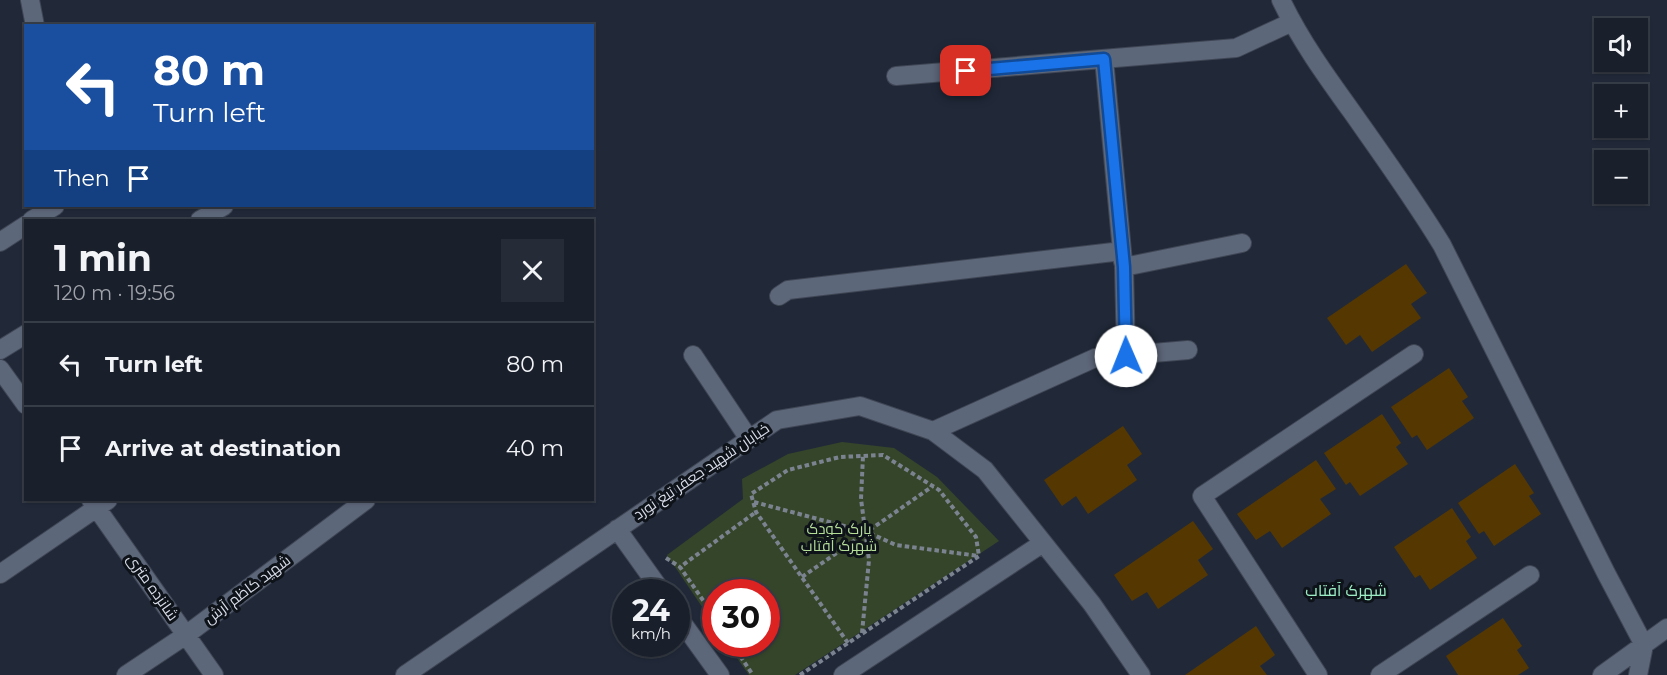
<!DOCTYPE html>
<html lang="en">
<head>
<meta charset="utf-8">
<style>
  body { margin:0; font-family:Montserrat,Cairo,sans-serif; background:#262c37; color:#f1f3f6; height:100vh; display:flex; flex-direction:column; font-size:22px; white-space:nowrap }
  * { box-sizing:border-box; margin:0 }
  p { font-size:20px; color:#9fa2a9 }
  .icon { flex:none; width:33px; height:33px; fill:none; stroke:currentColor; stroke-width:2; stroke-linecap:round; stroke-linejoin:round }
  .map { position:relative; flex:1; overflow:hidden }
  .drawer { position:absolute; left:24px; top:219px; width:570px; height:282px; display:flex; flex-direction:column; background:#191f2b; border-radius:0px; box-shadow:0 2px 4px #0004,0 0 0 2px #373d47 }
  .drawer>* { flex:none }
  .guide { position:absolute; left:24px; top:24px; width:570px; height:183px; border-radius:0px; box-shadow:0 2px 4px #0004,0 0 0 2px #373d47; background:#1a4fa0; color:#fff; overflow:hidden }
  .fabs { position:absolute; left:1594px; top:18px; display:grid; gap:12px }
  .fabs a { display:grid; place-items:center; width:54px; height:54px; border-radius:0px; background:#191f2b; box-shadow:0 2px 4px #0004,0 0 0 2px #373d47; font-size:30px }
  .speed { position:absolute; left:612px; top:579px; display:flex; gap:12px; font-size:30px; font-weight:700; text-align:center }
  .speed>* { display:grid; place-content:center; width:78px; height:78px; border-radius:50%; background:#191f2b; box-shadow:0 2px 4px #0004,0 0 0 2px #373d47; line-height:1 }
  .speed small { font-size:15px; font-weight:400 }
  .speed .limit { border:9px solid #d22; background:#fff; color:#111 }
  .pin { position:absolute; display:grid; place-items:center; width:51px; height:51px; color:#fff; margin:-26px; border-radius:12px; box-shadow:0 3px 9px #0006 }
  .me { position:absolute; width:66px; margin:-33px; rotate:359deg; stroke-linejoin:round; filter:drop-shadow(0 0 4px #0008) }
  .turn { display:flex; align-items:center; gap:21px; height:126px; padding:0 30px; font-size:27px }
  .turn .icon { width:78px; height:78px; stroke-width:2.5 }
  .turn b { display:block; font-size:42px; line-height:51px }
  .then { display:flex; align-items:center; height:57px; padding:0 30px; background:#0003; gap:12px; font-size:22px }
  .round { display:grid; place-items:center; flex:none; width:63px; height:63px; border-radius:0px; background:#262c37 }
  .head { display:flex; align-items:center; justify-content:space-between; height:102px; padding:0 30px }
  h1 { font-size:36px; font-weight:700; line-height:45px }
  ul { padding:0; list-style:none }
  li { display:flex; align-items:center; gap:18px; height:84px; padding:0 30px; border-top:2px solid #373d47 }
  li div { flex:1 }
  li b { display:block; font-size:22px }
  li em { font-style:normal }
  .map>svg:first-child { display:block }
</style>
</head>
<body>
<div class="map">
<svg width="1667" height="675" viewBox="0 0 1667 675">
  <rect width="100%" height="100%" fill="#212939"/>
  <!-- green -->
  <path fill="#35452a" d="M842 442 894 448 937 477 999 541 795 675H749L727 644H766V592H716L715 626 667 555 743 499 742 479 788 454Z"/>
  <!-- building -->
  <path fill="#553702" d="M1406 264 1427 293 1411 304 1421 318 1372 352 1360 335 1346 345 1327 318Z
    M1449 368 1468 397 1462 401 1474 418 1427 450 1417 435 1412 438 1391 407Z
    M1382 414 1401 443 1396 447 1408 464 1360 496 1350 482 1346 485 1324 453Z
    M1123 426 1142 454 1127 465 1137 480 1088 514 1076 496 1062 506 1044 480Z
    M1316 460 1336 489 1320 499 1331 514 1282 548 1270 531 1256 540 1237 514Z
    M1515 464 1534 493 1529 496 1541 514 1494 546 1484 531 1479 534 1458 503Z
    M1452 508 1471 537 1466 541 1477 558 1430 590 1420 575 1415 578 1394 547Z
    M1193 521 1213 549 1198 560 1208 575 1158 609 1147 592 1132 601 1114 575Z
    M1503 618 1522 646 1517 650 1529 668 1518 675H1458L1446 656Z
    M1256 626 1275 655 1260 666 1267 675H1185Z"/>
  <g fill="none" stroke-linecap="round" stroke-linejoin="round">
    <defs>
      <path id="minor" d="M30 0 35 26
        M1281 0C1300 40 1326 76 1352 112 1383 156 1414 199 1442 245L1606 573 1644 645 1638 675
        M1104 59 1123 262
        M896 76 1236 48 1292 22
        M32 220 55 206
        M200 220 224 206
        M0 242 26 225
        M779 296 788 290 1122 251
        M0 350 26 334
        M693 355 749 439
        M1126 355 1124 267 1242 243
        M0 369 26 405
        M933 431 1095 358 1188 350
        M91 500 214 675
        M617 529 662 592
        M0 574 108 500
        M676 614 720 675
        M126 675 186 635 366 500
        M405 675 777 420 860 406 933 431 985 470 1092 604 1141 675
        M843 675 1043 543
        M1318 675 1202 496 1414 354
        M1380 675 1530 575
        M1602 675 1667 628"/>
    </defs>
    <!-- minor casing -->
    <use href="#minor" stroke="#3f4654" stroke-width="20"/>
    <!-- path -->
    <path stroke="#7c8390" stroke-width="4" stroke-dasharray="4.5 3" stroke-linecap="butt" d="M754 502 867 532 896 545 979 556
      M666 558 680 567
      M802 577 933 486
      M716 619 680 567 756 512
      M862 633 869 560 861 499 863 456
      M732 644 753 675
      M800 675 979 556 976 537 939 490 883 455 840 457 788 470 751 494 756 512 848 643"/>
    <!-- minor -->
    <use href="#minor" stroke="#5d677a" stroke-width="18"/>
  </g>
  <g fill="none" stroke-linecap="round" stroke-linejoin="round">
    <defs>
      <path id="route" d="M966 71 1104 59 1124 267 1126 356"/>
    </defs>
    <!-- route casing -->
    <use href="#route" stroke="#114b97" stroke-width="15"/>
    <!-- route -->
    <use href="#route" stroke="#1a73e8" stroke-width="10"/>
  </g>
  <g text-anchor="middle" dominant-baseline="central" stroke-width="6" stroke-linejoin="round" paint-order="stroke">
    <!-- street labels -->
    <g font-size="15" fill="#d7dce7" stroke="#0e1219">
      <text transform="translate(701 471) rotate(-34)">خیابان شهید جعفر تیغ نورد</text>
      <text transform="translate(153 587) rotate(55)">شانزده متری</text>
      <text transform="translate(247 589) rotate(-37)">شهید کاظم آرش</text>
    </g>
    <!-- park labels -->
    <g font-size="15" fill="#b3dd96" stroke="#0e1219">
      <text x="839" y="528">پارک کودک<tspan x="839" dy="17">شهرک آفتاب</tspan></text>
    </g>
    <!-- neighbourhood labels -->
    <g font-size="16" fill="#9cefc5" stroke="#0e1219">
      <text x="1346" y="590">شهرک آفتاب</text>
    </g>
  </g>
</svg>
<div class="fabs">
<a><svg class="icon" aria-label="sound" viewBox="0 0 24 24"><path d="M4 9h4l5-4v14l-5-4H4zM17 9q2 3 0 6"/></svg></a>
<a>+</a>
<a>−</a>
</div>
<div class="speed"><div>24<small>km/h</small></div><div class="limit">30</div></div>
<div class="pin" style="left:966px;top:71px;background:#d93025"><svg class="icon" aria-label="arrive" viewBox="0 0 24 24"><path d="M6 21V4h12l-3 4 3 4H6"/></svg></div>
<svg class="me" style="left:1126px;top:356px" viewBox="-20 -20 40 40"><circle r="19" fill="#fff"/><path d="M0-13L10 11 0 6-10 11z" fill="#1a73e8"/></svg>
<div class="guide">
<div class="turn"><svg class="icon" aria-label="left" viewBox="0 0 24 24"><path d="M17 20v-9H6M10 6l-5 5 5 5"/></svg><div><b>80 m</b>Turn left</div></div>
<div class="then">Then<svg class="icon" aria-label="arrive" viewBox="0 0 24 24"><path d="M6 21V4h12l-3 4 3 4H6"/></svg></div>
</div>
<section class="drawer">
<div class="head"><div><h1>1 min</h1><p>120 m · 19:56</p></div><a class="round"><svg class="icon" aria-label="close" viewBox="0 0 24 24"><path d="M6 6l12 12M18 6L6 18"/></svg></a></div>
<ul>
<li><svg class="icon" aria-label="left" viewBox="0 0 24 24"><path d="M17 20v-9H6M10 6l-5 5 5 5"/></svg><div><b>Turn left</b></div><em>80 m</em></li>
<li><svg class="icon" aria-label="arrive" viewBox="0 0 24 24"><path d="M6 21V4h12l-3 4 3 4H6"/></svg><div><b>Arrive at destination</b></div><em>40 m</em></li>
</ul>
</section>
</div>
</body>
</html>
